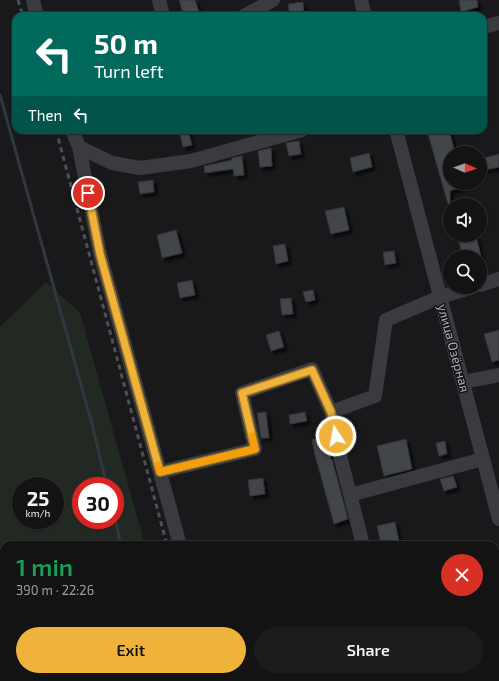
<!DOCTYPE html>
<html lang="en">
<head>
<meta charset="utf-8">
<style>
  body { margin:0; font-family:"Exo 2",sans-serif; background:#1c1c1d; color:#f1f3f6; height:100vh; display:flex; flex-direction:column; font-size:15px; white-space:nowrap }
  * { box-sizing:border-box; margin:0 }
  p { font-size:13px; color:#9d9ea0 }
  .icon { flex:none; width:22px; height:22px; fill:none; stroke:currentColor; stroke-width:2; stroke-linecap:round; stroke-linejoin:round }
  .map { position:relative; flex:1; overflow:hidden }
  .details { position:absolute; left:0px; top:541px; width:499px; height:140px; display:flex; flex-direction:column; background:#131314; border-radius:12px 12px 0 0; box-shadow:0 1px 3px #0004,0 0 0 1px #323234 }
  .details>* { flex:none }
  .hud { position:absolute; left:12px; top:12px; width:475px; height:122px; border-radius:12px; box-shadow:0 1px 3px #0004,0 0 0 1px #323234; background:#00695c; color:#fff; overflow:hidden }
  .needle { width:26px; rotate:92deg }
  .tools { position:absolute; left:443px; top:146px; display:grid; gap:8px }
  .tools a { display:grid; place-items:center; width:44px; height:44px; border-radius:50%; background:#131314; box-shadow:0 1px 3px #0004,0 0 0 1px #323234; font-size:20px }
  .speed { position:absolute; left:12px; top:477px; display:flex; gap:8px; font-size:20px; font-weight:700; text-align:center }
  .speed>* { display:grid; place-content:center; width:52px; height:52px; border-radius:50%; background:#131314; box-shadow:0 1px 3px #0004,0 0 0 1px #323234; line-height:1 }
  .speed small { font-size:10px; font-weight:400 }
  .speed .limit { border:6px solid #d22; background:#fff; color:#111 }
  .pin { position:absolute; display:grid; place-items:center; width:34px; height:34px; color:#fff; margin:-17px; border:2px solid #fff; border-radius:50%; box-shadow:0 1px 4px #0007 }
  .me { position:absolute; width:44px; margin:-22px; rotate:349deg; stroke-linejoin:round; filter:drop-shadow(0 0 3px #0008) }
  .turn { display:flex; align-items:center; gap:14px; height:84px; padding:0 16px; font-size:18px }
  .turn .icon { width:52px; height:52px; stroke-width:2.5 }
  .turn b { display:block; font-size:28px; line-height:34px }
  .then { display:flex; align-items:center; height:38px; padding:0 16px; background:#0003; gap:8px; font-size:15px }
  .round { display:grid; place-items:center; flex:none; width:42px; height:42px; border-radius:21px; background:#1c1c1d }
  .summary { display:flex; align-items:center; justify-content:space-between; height:68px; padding:0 16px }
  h1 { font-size:24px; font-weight:600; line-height:30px; color:#1e9e55 }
  .primary-button { display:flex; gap:8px; margin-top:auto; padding:8px 16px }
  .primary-button a { flex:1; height:46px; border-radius:24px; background:#efb33c; color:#111; font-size:16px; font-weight:600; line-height:46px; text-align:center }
  .primary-button a+a { background:#1c1c1d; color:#f1f3f6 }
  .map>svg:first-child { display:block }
</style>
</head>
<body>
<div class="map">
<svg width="499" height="681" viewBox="0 0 499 681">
  <defs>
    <filter id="shadow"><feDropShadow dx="3.5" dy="3.5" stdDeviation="1" flood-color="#0009"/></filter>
  </defs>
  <rect width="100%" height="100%" fill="#19191b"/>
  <!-- green -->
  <path fill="#212922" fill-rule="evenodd" d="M46 282 80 313 145 545H4V677H185L186 681H0V327ZM21 486H55V520H21ZM81 486H115V520H81Z"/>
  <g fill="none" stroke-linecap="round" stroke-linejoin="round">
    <!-- stream -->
    <path stroke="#2f383f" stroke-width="3" d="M0 95 92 424 107 486
      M115 519 121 545
      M153 677 154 681"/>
  </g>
  <!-- building -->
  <path fill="#434448" stroke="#333337" filter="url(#shadow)" d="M179 0H195L199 12 184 16Z
    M459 0H477L478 7 461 12Z
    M303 2 304 16H290L288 4Z
    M179 130H188L192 145 183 147Z
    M443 130H449L455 153H450V183H468V185L450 191V203L448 204 428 134Z
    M299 141 301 154 289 156 286 143Z
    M271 148 272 166 260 167 258 151Z
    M369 153 372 167 353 172 350 158Z
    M499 154V167L480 171V159Z
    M242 156 244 175 234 176 233 169 205 173 204 166 232 160V158Z
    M153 180 154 192 140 194 138 182Z
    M344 207 349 230 331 234 325 211Z
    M176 230 182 253 162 258 157 235Z
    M457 235H476L481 257H463Z
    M285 244 288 261 276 264 273 246Z
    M394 251 396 263 385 265 383 252Z
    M192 280 195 295 180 298 177 283Z
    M313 290 315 300 306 302 303 292Z
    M291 298 293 314 282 315 280 299Z
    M499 330V360L492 362 484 334Z
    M279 331 284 347 271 351 266 335Z
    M266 412 269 438H261L257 413Z
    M305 412 307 421 290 424 289 415Z
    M327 437 331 460 332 459 348 519 334 524 315 455 312 440Z
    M406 439 412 469 384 476 377 446Z
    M445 441 447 454 439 456 436 443Z
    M453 476 457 487 444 491 440 479Z
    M263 478 265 494 250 496 248 480Z
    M395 522 399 541 381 544 377 526Z"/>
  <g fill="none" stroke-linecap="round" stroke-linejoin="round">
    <!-- minor -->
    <path stroke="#3a3b40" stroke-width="14" d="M33 0 37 16
      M159 0 163 16
      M361 0 365 16
      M244 16 273 0
      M483 27 499 23
      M72 130 79 147 100 254 180 545
      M396 130 499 519
      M79 147 112 163 140 168 191 161 302 130
      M480 285 499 279
      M463 382 499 375
      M331 412 338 448 363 545
      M160 472 255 449 242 393 312 369 331 412 375 396 386 320 440 297 473 287
      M350 495 483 459
      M495 623H499
      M216 677 217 681
      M392 677 394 681
      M258 681 272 677"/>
    <!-- rail -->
    <path stroke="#4d4f55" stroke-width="3" stroke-dasharray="5 4" stroke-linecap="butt" d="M18 0 23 16
      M56 130 167 545
      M205 677 206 681"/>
  </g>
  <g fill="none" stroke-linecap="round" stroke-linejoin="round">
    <defs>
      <path id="route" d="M88 193 100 254 160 472 255 449 242 393 312 370 331 412 336 436"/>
    </defs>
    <!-- route casing -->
    <use href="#route" stroke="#9b7427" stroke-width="10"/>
    <!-- route -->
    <use href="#route" stroke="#efb33c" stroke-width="7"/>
    <!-- slow -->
    <path stroke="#f59e0b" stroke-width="7" d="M158 465 160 472 255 449 252 436"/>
  </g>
  <g text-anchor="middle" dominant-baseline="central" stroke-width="3" stroke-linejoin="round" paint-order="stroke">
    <!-- street labels -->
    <g font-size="13" fill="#abb0ba" stroke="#141416">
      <text transform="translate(454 348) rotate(75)">улица Озёрная</text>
    </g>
  </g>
</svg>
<div class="tools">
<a><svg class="needle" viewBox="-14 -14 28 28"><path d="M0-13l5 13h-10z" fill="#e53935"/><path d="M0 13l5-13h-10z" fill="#9d9ea0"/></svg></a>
<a><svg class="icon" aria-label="sound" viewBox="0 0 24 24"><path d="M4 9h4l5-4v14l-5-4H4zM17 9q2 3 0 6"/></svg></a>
<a><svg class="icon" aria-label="search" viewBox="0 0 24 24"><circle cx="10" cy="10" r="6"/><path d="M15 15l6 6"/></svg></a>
</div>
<div class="speed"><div>25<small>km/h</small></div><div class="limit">30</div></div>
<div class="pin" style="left:88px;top:193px;background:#d93025"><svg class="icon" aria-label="arrive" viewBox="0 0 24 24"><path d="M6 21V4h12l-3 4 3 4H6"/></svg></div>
<svg class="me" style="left:336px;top:436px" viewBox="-20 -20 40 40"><circle r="17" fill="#efb33c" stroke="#fff" stroke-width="3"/><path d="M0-11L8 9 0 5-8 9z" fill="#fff"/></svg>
<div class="hud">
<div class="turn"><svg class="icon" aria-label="left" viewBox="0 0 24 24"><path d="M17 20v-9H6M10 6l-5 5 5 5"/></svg><div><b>50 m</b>Turn left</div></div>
<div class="then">Then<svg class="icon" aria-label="left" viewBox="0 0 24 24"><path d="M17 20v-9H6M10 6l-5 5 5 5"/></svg></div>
</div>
<section class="details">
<div class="summary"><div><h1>1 min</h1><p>390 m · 22:26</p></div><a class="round" style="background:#d93025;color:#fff"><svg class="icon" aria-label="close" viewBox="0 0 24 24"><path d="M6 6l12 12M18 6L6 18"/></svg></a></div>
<div class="primary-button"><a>Exit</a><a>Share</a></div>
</section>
</div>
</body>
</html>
